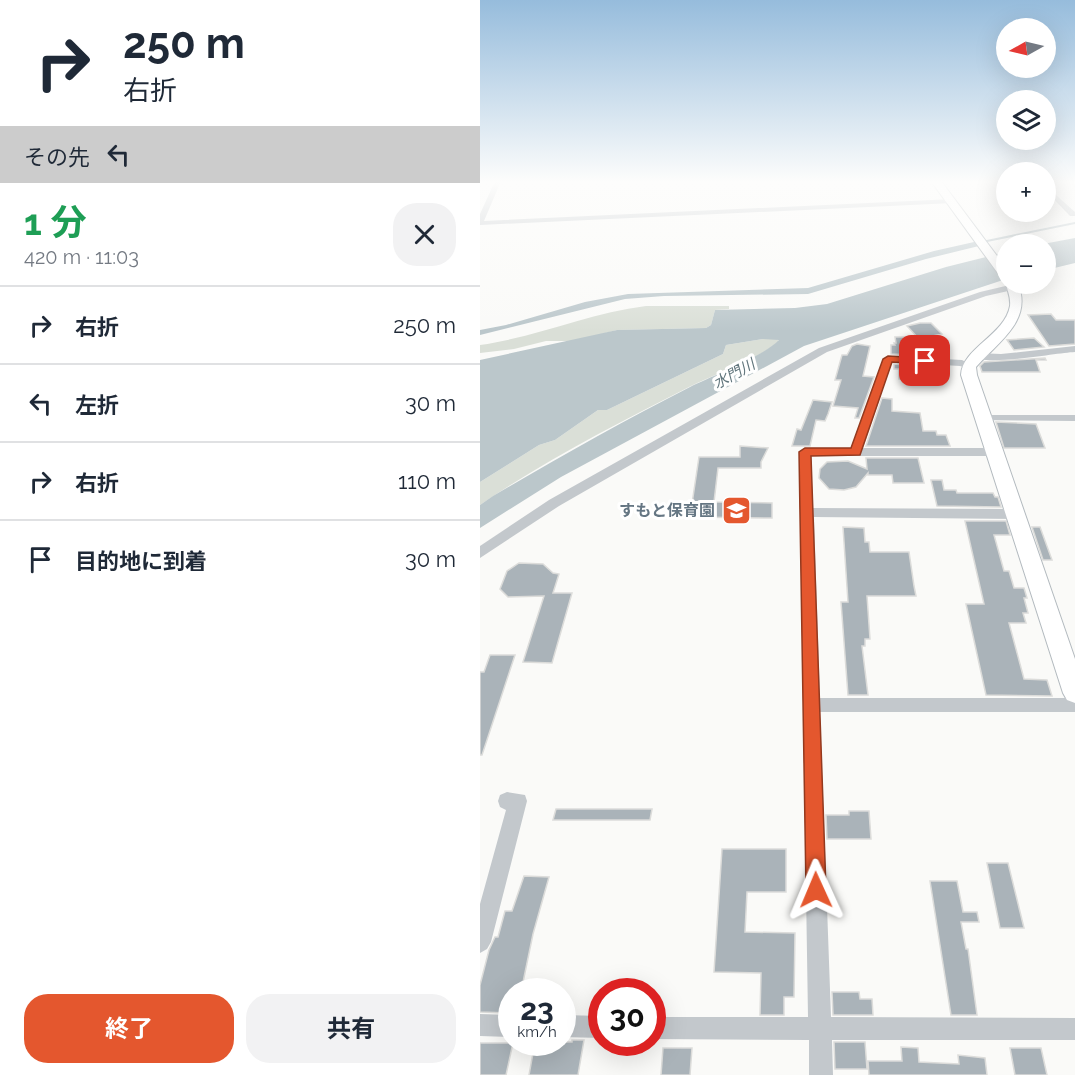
<!DOCTYPE html>
<html lang="ja">
<head>
<meta charset="utf-8">
<style>
  body { margin:0; font-family:Raleway,"Noto Sans JP",sans-serif; background:#f2f2f3; color:#1f2937; height:100vh; display:flex; flex-direction:column; font-size:22px; white-space:nowrap }
  * { box-sizing:border-box; margin:0 }
  p { font-size:20px; color:#747a83 }
  .icon { flex:none; width:33px; height:33px; fill:none; stroke:currentColor; stroke-width:2; stroke-linecap:round; stroke-linejoin:round }
  .map { position:relative; flex:1; overflow:hidden }
  .sheet { display:flex; flex-direction:column; background:#fff; width:480px }
  .sheet>* { flex:none }
  .banner { background:#fff; color:#1f2937; overflow:hidden }
  .needle { width:39px; rotate:262deg }
  .controls { position:absolute; left:516px; top:18px; display:grid; gap:12px }
  .controls a { display:grid; place-items:center; width:60px; height:60px; border-radius:50%; background:#fff; box-shadow:0 6px 24px #0002; font-size:30px }
  .speed { position:absolute; left:18px; top:978px; display:flex; gap:12px; font-size:30px; font-weight:700; text-align:center }
  .speed>* { display:grid; place-content:center; width:78px; height:78px; border-radius:50%; background:#fff; box-shadow:0 6px 24px #0002; line-height:1 }
  .speed small { font-size:15px; font-weight:400 }
  .speed .limit { border:9px solid #d22; background:#fff; color:#111 }
  .pin { position:absolute; display:grid; place-items:center; width:51px; height:51px; color:#fff; margin:-26px; border-radius:12px; box-shadow:0 3px 9px #0006 }
  .me { position:absolute; width:66px; margin:-33px; rotate:359deg; stroke-linejoin:round; filter:drop-shadow(0 0 4px #0008) }
  .turn { display:flex; align-items:center; gap:21px; height:126px; padding:0 24px; font-size:27px }
  .turn .icon { width:78px; height:78px; stroke-width:2.5 }
  .turn b { display:block; font-size:42px; line-height:51px }
  .then { display:flex; align-items:center; height:57px; padding:0 24px; background:#0003; gap:12px; font-size:22px }
  .round { display:grid; place-items:center; flex:none; width:63px; height:63px; border-radius:24px; background:#f2f2f3 }
  .overview { display:flex; align-items:center; justify-content:space-between; height:102px; padding:0 24px }
  h1 { font-size:36px; font-weight:700; line-height:45px; color:#1e9e55 }
  .action { display:flex; gap:12px; margin-top:auto; padding:12px 24px }
  .action a { flex:1; height:69px; border-radius:24px; background:#e4572e; color:#fff; font-size:24px; font-weight:700; line-height:69px; text-align:center }
  .action a+a { background:#f2f2f3; color:#1f2937 }
  ul { padding:0; list-style:none }
  li { display:flex; align-items:center; gap:18px; height:78px; padding:0 24px; border-top:2px solid #e0e1e3 }
  li div { flex:1 }
  li b { display:block; font-size:22px }
  li em { font-style:normal }
  main { display:flex; flex:1; min-height:0 }
  .map>svg:first-child { display:block }
</style>
</head>
<body>
<main>
<section class="sheet">
<div class="banner">
<div class="turn"><svg class="icon" aria-label="right" viewBox="0 0 24 24"><path d="M7 20v-9h11M14 6l5 5-5 5"/></svg><div><b>250 m</b>右折</div></div>
<div class="then">その先<svg class="icon" aria-label="left" viewBox="0 0 24 24"><path d="M17 20v-9H6M10 6l-5 5 5 5"/></svg></div>
</div>
<div class="overview"><div><h1>1 分</h1><p>420 m · 11:03</p></div><a class="round"><svg class="icon" aria-label="close" viewBox="0 0 24 24"><path d="M6 6l12 12M18 6L6 18"/></svg></a></div>
<ul>
<li><svg class="icon" aria-label="right" viewBox="0 0 24 24"><path d="M7 20v-9h11M14 6l5 5-5 5"/></svg><div><b>右折</b></div><em>250 m</em></li>
<li><svg class="icon" aria-label="left" viewBox="0 0 24 24"><path d="M17 20v-9H6M10 6l-5 5 5 5"/></svg><div><b>左折</b></div><em>30 m</em></li>
<li><svg class="icon" aria-label="right" viewBox="0 0 24 24"><path d="M7 20v-9h11M14 6l5 5-5 5"/></svg><div><b>右折</b></div><em>110 m</em></li>
<li><svg class="icon" aria-label="arrive" viewBox="0 0 24 24"><path d="M6 21V4h12l-3 4 3 4H6"/></svg><div><b>目的地に到着</b></div><em>30 m</em></li>
</ul>
<div class="action"><a>終了</a><a>共有</a></div>
</section>
<div class="map">
<svg width="595" height="1075" viewBox="0 0 595 1075">
  <rect width="100%" height="100%" fill="#fafaf8"/>
  <!-- green -->
  <path fill="#dadfd7" d="M166 306H249V309L235 310 231 325 226 328 137 330 94 341H66L34 349 0 353V345C57 337 109 313 166 306Z
    M283 339H297L299 341C279 359 235 374 209 387 138 423 66 460 0 505V482L59 445 75 440 118 410H127L243 354 246 345Z"/>
  <!-- water -->
  <path fill="#bbc7cb" d="M595 238V263L566 270V244H563Z
    M503 240 507 244 446 259 328 294 184 296 145 299 0 335V330L26 325 105 302 148 294 328 288 454 251Z
    M526 252V279L324 346 81 477 0 528V505L13 496C78 458 143 421 210 387 232 376 284 356 299 340L283 339 246 345 243 354 127 410H118L75 440 59 445 0 482V360L137 330 226 328 231 325 235 310 315 308 347 304 466 267Z"/>
  <g fill="none" stroke-linecap="round" stroke-linejoin="round">
    <!-- stream -->
    <path stroke="#bbc7cb" stroke-width="2" d="M502 242 595 223"/>
  </g>
  <!-- building -->
  <path fill="#aab3b9" stroke="#dcdcda" stroke-width="1.5" d="M571 314 576 320H595V344L569 346 548 315Z
    M440 323H451L462 334 439 339 427 326Z
    M415 337H431L435 355 411 354V345H415L414 343H416Z
    M554 338 564 347 534 350 527 340Z
    M377 344 390 346 383 376 394 377 379 418H375L378 408 353 406 361 380H355L362 355H367L372 346Z
    M565 358 566 360H556L560 372H502L500 366 504 362Z
    M414 364 438 366 439 380 419 379V369H414Z
    M402 398 412 399V411L440 413 443 431H456L457 435H466L470 446H386Z
    M333 400 352 402 348 414 345 421 336 420 330 446H312L317 429 321 430Z
    M516 422 556 424 565 448H524Z
    M260 446 288 448 281 462V468H238L234 502 292 503V518L210 517 219 457H260Z
    M386 458H438L444 483H413L412 475H388V473L376 487 364 490 349 489 339 478 340 469 347 462 368 461 387 469Z
    M451 480H462L464 490H476L477 493H513L515 497H518L521 507 457 506Z
    M485 521H526L530 535H514L524 571H529L534 588H544L547 598H544L548 613H543L546 623H529L544 679 567 680 572 696 506 695 486 604H504Z
    M363 527 384 528 385 542H389L390 552H429L434 586 436 596H387L390 639H385V646H382L388 695H368L361 602H368Z
    M552 527H560L572 560H563Z
    M39 563 63 564 73 573 79 574 73 593H92L72 663 43 662 64 596 28 597 20 589 27 571Z
    M10 655H35L2 755H0V672H4Z
    M76 809H172L170 820H73Z
    M369 811H389L391 839H347L346 815H369Z
    M242 849H306V892H267L265 932 315 933 314 997H304V1015H280L281 973 234 972Z
    M507 863H528L544 928H520Z
    M44 876 69 877 53 934 41 992H32V1013L0 1012V985L9 950 15 937H18L25 911H32Z
    M450 881H477L483 912H497L499 922H481L486 949H488L497 1015H471Z
    M352 992H379L380 999H392L393 1015H353Z
    M92 1040H104L98 1075H49L55 1042H92Z
    M354 1042H385L387 1069H355Z
    M0 1043H33L26 1075H0Z
    M421 1047 438 1048 439 1062 479 1064 478 1055 505 1058 507 1075H389L388 1061H422Z
    M183 1048H212L210 1075H181Z
    M530 1048H561L567 1075H535Z"/>
  <g fill="none" stroke-linecap="round" stroke-linejoin="round">
    <defs>
      <path id="secondary" d="M451 181H461L526 268V280L522 279Z
        M526 283 538 284C553 321 518 342 496 367L497 375 595 659V703L587 700 583 693 481 375C482 348 525 335 530 306 531 297 527 290 526 283Z"/>
    </defs>
    <!-- secondary casing -->
    <use href="#secondary" stroke="#b3babf" stroke-width="2"/>
    <!-- street -->
    <path fill="#c3c8cc" fill-rule="evenodd" d="M15 181H21L4 221 473 199 477 201 473 203 0 225V214Z
      M566 186 595 212V216H590L566 191Z
      M534 284 537 285V289L506 296 347 352 79 506 0 558V546L69 500 339 348 500 292Z
      M595 346V352C574 353 505 367 491 356L496 353 521 354Z
      M408 356 482 360 494 366 489 369 480 366 412 362 383 448H515L521 452 515 456H331L333 508 536 509 543 514 536 519 334 517 340 698H595V712H340L351 1017 595 1018V1040H352L353 1075H329V1040L172 1039V1017H328L319 452 325 448H371L403 359Z
      M504 415H595V421L500 420V416Z
      M27 792 45 795 47 801 11 942 7 949 0 953V904L26 810 20 807 18 801 20 795Z
      M0 1014 32 1015V1037L0 1036Z
      M82 1015 122 1016V1038L82 1037Z"/>
    <!-- secondary -->
    <use href="#secondary" fill="#fff" fill-rule="evenodd"/>
  </g>
  <!-- sky -->
  <linearGradient id="sky" x2="0" y2="1"><stop stop-color="#96bcdc"/><stop offset="0.55" stop-color="#fdfdfc"/><stop offset="1" stop-color="#fdfdfc" stop-opacity="0"/></linearGradient>
  <rect width="595" height="331" fill="url(#sky)"/>
  <!-- route -->
  <path fill="#e4572e" stroke="#94391e" stroke-width="1.5" d="M408 356 445 358 450 361 445 364 412 362 380 455 331 456 346 890 343 897 336 900 329 897 326 890 319 452 325 448H371L403 359Z"/>
  <!-- icons -->
  <defs>
    <symbol id="school-square" viewBox="-11 -11 22 22"><rect x="-9" y="-9" width="18" height="18" rx="4" fill="#e4572e" stroke="#fff"/><path d="M0-5L7-2L0 1L-7-2ZM-4 1L0 2.5L4 1V4Q0 6-4 4Z" fill="#fff"/></symbol>
  </defs>
  <g fill-rule="evenodd">
    <use href="#school-square" x="240" y="494" width="33" height="33"/>
  </g>
  <g text-anchor="middle" dominant-baseline="central" stroke-width="6" stroke-linejoin="round" paint-order="stroke">
    <!-- far-water labels -->
    <g font-size="15" font-style="italic" fill="#60757c" stroke="#fff">
      <text transform="translate(254 374) rotate(-29)">水門川</text>
    </g>
    <!-- poi labels -->
    <g font-size="16" font-weight="bold" fill="#657683" stroke="#fff" text-anchor="end">
      <text x="235" y="510">すもと保育園</text>
    </g>
  </g>
</svg>
<div class="controls">
<a><svg class="needle" viewBox="-14 -14 28 28"><path d="M0-13l5 13h-10z" fill="#e53935"/><path d="M0 13l5-13h-10z" fill="#747a83"/></svg></a>
<a><svg class="icon" aria-label="layers" viewBox="0 0 24 24"><path d="M12 4l9 5-9 5-9-5zM3 14l9 5 9-5"/></svg></a>
<a>+</a>
<a>−</a>
</div>
<div class="speed"><div>23<small>km/h</small></div><div class="limit">30</div></div>
<div class="pin" style="left:445px;top:361px;background:#d93025"><svg class="icon" aria-label="arrive" viewBox="0 0 24 24"><path d="M6 21V4h12l-3 4 3 4H6"/></svg></div>
<svg class="me" style="left:336px;top:890px" viewBox="-20 -20 40 40"><path d="M0-17L14 15 0 8-14 15z" fill="#e4572e" stroke="#fff" stroke-width="4"/></svg>
</div>
</main>
</body>
</html>
